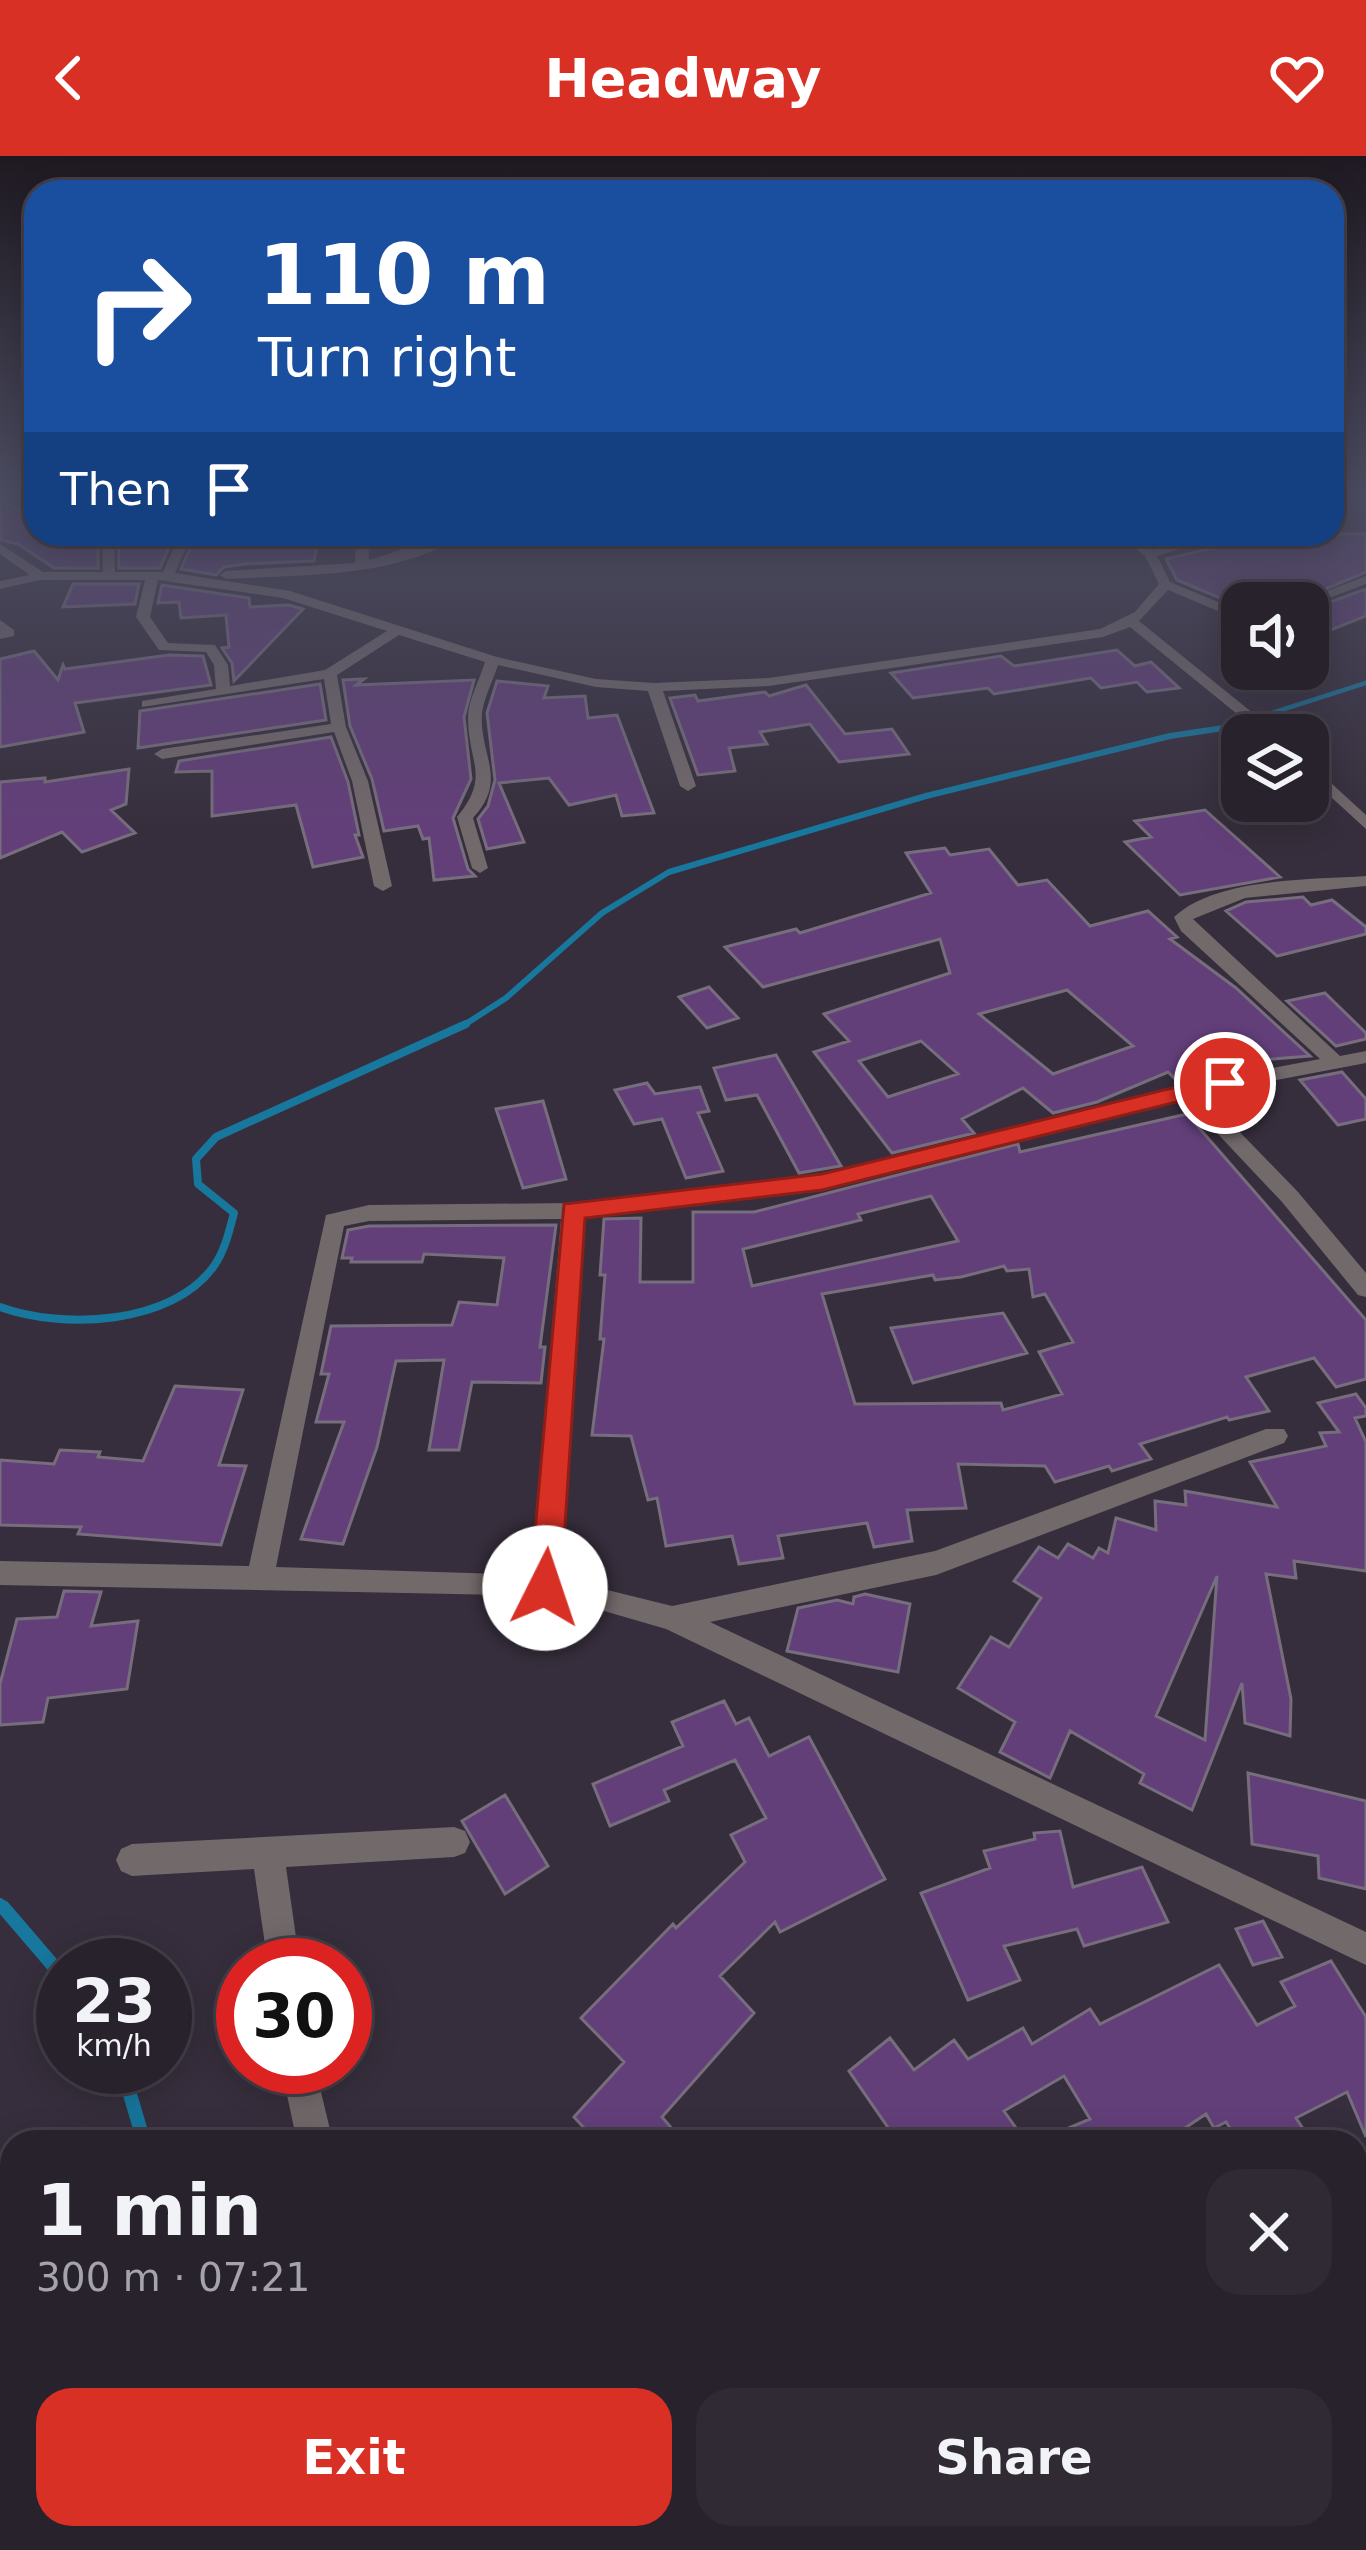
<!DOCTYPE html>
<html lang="en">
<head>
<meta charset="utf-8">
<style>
  body { margin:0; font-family:"DejaVu Sans",sans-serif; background:#302a35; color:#f1f3f6; height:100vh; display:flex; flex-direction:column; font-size:45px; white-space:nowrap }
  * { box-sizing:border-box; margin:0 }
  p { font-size:39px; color:#a5a4aa }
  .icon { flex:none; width:66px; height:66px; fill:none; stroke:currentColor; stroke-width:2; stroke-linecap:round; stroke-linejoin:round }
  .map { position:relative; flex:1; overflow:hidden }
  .details { position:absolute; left:0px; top:1974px; width:1368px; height:420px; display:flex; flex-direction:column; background:#28222d; border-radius:36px 36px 0 0; box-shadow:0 6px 30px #0003,0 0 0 3px #443f49 }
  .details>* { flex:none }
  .banner { position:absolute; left:24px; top:24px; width:1320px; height:366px; border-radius:36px; box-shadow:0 6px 30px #0003,0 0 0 3px #443f49; background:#1a4fa0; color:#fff; overflow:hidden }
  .controls { position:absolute; left:1221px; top:426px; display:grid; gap:24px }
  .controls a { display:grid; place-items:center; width:108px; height:108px; border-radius:24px; background:#28222d; box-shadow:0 6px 30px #0003,0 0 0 3px #443f49; font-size:60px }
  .speed { position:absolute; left:36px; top:1782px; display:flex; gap:24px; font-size:60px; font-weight:700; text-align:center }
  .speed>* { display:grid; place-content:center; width:156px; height:156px; border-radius:50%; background:#28222d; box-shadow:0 6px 30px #0003,0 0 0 3px #443f49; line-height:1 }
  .speed small { font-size:30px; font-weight:400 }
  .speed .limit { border:18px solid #d22; background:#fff; color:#111 }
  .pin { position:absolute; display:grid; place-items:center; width:102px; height:102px; color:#fff; margin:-51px; border:6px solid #fff; border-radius:50%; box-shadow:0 3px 12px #0007 }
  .me { position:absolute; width:132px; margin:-66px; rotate:4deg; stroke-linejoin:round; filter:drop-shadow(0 0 9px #0008) }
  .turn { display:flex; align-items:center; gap:42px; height:252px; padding:0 36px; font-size:54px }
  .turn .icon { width:156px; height:156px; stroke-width:2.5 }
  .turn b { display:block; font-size:84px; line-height:102px }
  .then { display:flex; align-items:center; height:114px; padding:0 36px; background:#0003; gap:24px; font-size:45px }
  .round { display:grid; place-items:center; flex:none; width:126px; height:126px; border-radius:36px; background:#302a35 }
  .head { display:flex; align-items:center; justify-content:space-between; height:204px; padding:0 36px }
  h1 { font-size:72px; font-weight:700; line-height:90px }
  .cta { display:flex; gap:24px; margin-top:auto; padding:24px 36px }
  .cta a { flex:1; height:138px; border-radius:36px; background:#d93025; color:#fff; font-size:48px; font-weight:700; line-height:138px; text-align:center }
  .cta a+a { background:#302a35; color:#f1f3f6 }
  header { display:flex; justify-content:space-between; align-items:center; height:156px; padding:0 36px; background:#d93025; color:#fff; font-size:54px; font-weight:700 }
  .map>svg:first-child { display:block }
</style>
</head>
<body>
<header><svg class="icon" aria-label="back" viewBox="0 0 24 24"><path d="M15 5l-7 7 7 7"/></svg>Headway<svg class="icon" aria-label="heart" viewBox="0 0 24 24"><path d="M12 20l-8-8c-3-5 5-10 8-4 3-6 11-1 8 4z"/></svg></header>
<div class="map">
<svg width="1366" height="2394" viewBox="0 0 1366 2394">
  <rect width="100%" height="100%" fill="#362e3c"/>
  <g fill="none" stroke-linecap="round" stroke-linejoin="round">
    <!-- stream-far4 -->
    <path stroke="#17779d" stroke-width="4.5" d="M1222 573 1366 527"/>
    <!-- stream-far3 -->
    <path stroke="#17779d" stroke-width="6" d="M461 871 506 842 602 757 669 716 926 640 1170 580 1237 570"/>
    <!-- stream-far2 -->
    <path stroke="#17779d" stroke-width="8" d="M0 1151C63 1174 172 1169 214 1110 225 1094 229 1076 234 1057L198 1028 196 1003 216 981 466 868"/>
    <!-- stream-far1 -->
    <path stroke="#17779d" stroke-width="10" d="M0 1747 6 1754"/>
    <!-- stream -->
    <path stroke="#17779d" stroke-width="14" d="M3 1751 63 1821
      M122 1911 144 1986
      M265 2382 269 2394"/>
  </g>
  <!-- building -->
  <path fill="#633f7a" stroke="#766d7d" stroke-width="3" fill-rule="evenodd" d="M0 340 36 367V378L58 382 98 378V412H54L18 388 1 384Z
    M118 378H172L174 380 160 412H119Z
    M289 378 288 382 319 380 314 405 244 408 224 411 216 419 181 413 196 379Z
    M1271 378H1366V416L1292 447H1232L1177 424 1166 403Z
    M73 428H139L135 448 63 451Z
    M162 429 249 442 250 451 289 449 303 453 234 525 232 507 222 492 229 491 226 459 181 462 179 446 158 447Z
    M1366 433V460L1308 483V454Z
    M1117 494 1135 510 1151 506 1179 532 1147 536 1137 526 1101 532 1091 522 994 538 988 532 913 542 891 517 1001 500 1014 510Z
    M34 495 58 524 63 509 65 513 169 499 203 500 211 529 75 547 84 576 0 591V503Z
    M364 523 356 529 474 524 464 561 471 623 453 662 468 713 475 720 434 724 429 682 423 683 418 670 384 675 372 623 350 570 343 524Z
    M497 525 548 530 544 542 585 540 588 562 617 559 654 657 622 660 616 639 569 649 549 622 499 627 524 686 487 693 478 663 488 650 495 624 487 557Z
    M320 528 326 564 138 592 140 555Z
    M806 529 845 578 892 573 909 598 839 606 810 568 760 576 767 588 729 592 735 615 698 619 670 542 695 539 698 545 765 536 769 540Z
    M331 581 348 626 359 679H355L363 701 313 711 296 649 212 660V615L176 616 179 605Z
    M129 613 126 648 111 654 135 677 82 696 62 676 0 702V626L45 622V626Z
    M1205 654 1280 721 1180 739 1125 686 1151 681 1135 665Z
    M945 692 950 699 989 693 1018 729 1047 724 1090 770 1148 755 1177 781 1170 783 1236 832 1310 900 1260 904 1178 926 1168 916 1097 946 1053 957 1023 932 962 963 974 977 892 997 814 896 849 885 824 858 950 817 940 783 763 831 725 791 796 773 800 777 931 737 906 697ZM1067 834 1133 890 1053 918 979 858ZM921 885 958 918 888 941 859 905Z
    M1303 741 1311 749 1332 744 1366 771V778L1277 800 1226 755 1246 746Z
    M709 831 738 862 707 872 679 841Z
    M1325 837 1366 877V883L1336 890 1287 845Z
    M776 899 841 1010 799 1017 757 939 726 944 714 912Z
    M1342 916 1366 943V963L1338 969 1300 924Z
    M647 927 655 938 700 931 709 955 698 957 723 1015 686 1022 662 963 634 968 615 934Z
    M543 945 566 1023 523 1032 496 953Z
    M1187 958 1366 1164V1223L1336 1231 1314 1202 1246 1221 1269 1255 1229 1264 1227 1261 1140 1288 1151 1303 1112 1315 1109 1310 1055 1326 1045 1310 958 1308 966 1352 907 1354 912 1385 874 1391 867 1367 778 1380 783 1402 739 1408 732 1380 666 1390 657 1342 648 1344 631 1280 592 1279 604 1183H600L605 1119H600L604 1063 641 1062 640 1126H693V1056H754L1018 988 1020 996ZM931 1040 958 1085 752 1130 743 1093 861 1064 858 1058ZM1004 1110 1007 1115 1029 1113 1033 1141 1045 1138 1073 1186 1039 1196 1062 1238 1003 1254 1001 1247 855 1248 822 1138 933 1119 935 1124 961 1121Z
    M556 1069 540 1191H545L541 1227 472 1226 459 1294H429L444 1204 396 1205 377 1291 343 1388 301 1383 344 1266H316L329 1218H321L331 1170 452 1169 459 1146 497 1149 504 1102 424 1098 422 1106H351L352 1102H342L348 1074 369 1070Z
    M1003 1157 1027 1197 913 1227 891 1172Z
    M175 1230 243 1234 219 1309 246 1310 221 1389 78 1378 81 1371 0 1369V1304L54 1308 60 1294 100 1296 98 1301 143 1305Z
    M1356 1238 1366 1252V1260L1355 1262 1366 1286V1415L1294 1405 1296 1422 1266 1418 1291 1543 1290 1580 1245 1567 1242 1527 1192 1654 1140 1627 1144 1618 1070 1575 1050 1622 1000 1596 1015 1566 958 1532 991 1481 1009 1491 1041 1442 1014 1425 1039 1391 1058 1402 1068 1388 1093 1402 1099 1392 1108 1397 1116 1362 1156 1374 1155 1345 1186 1349 1185 1335 1277 1351 1250 1306 1326 1290 1320 1277 1339 1276 1318 1247ZM1217 1420 1205 1584 1156 1560Z
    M64 1435 101 1436 91 1470 138 1465 127 1533 48 1542 43 1566 0 1569V1528L17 1463 57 1461Z
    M865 1438 910 1448 898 1516 787 1495 798 1452 837 1444 853 1448 854 1441Z
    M724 1545 736 1568 749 1562 769 1600 809 1581 885 1723 780 1776 775 1766 720 1820 754 1857 662 1961 674 1975 664 1986H597L574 1961 624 1906 581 1862 673 1768 676 1772 745 1706 731 1679 766 1662 735 1604 664 1634 669 1645 610 1670 593 1628 683 1590 672 1566Z
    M1248 1617 1366 1645V1733L1319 1722 1318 1700 1252 1688Z
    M505 1639 548 1710 505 1738 462 1665Z
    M1060 1675 1073 1731 1142 1711 1168 1766 1084 1790 1077 1773 1004 1790 1020 1824 968 1844 921 1737 990 1712 984 1695 1035 1683 1034 1677Z
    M1263 1765 1282 1801 1253 1809 1236 1773Z
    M1331 1805 1366 1861V1981L1347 1936 1296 1962 1312 1986H1239L1226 1966 1214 1972 1206 1958 1164 1986H1036L1090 1963 1064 1920 1004 1955 1026 1986H898L849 1915 890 1882 914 1914 954 1884 968 1903 1023 1872 1032 1888 1090 1853 1100 1868 1219 1809 1257 1869 1295 1850 1281 1826Z"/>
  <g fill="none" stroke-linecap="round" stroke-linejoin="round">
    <!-- minor -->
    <path fill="#72696b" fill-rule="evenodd" d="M1332 340H1343L1332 345Z
      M102 378H114L115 416H163L180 378H192L175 417 290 435 497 501 596 523 654 527 769 522 1100 473 1135 456 1159 428 1145 400 1118 378H1132L1152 394 1209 378H1229L1157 400 1170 426 1242 456V465L1168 434 1139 465 1280 579H1263L1130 471 1103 481 769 530 663 535 696 630 688 635 680 630 648 535 596 531 498 509C493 524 484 542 482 557 479 600 509 623 473 662L488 712 480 717 472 712 457 661C491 620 468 607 468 561 468 544 480 523 485 506L399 479 337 519 346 571 368 625 392 730 383 735 374 730 352 625 334 576 162 603 154 598 162 593 331 568 324 523 142 551V545L216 533 214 509 206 496 159 494 136 461 145 424H40L0 433V425L30 419 0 398V388L43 416H103ZM158 424 283 442 387 475 325 514 230 530 228 509 215 489 168 487 150 461Z
      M356 378H368L369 404C400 396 433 378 464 378 397 423 303 418 226 423L220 419 226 415 355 407Z
      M1366 420V428L1308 450 1296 447Z
      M0 464 14 474V480L0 483Z
      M1308 606 1366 659V673L1308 620Z
      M1366 720V730L1245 742 1193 763 1340 900 1366 895V907L1203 938 1298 1036 1366 1117V1141L1358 1139 1282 1046 1184 942 822 1033 584 1061 559 1422 672 1450 935 1395 1266 1273H1284L1288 1280 1284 1287 936 1419 710 1466 1366 1776V1809L666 1473 587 1450 504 1439 0 1429V1405L249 1410 326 1059 369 1049 573 1047 822 1019 1188 928 1320 903 1181 775 1174 761C1217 721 1310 724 1366 720ZM561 1063 532 1419 276 1411 344 1070 369 1065Z
      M454 1671 465 1675 470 1686 465 1697 454 1701 286 1711 300 1809H268L254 1713 132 1720 121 1715 116 1704 121 1693 132 1688Z
      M281 1911H315L333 1986H297Z
      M412 2382H454L458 2394H416Z"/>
  </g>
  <!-- sky -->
  <linearGradient id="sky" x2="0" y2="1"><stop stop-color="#1e1921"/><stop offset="0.5" stop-color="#4c4c61"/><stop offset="1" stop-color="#4c4c61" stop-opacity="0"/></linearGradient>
  <rect width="1366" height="675" fill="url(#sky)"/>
  <!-- route -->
  <path fill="#d93025" stroke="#8d1f18" stroke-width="3" d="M1225 919 1236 927 1233 932 822 1034 585 1062 561 1432 556 1442 545 1446 534 1442 530 1432 564 1048 822 1018Z"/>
</svg>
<div class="controls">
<a><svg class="icon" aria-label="sound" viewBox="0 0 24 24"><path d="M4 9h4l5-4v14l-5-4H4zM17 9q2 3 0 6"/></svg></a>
<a><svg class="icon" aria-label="layers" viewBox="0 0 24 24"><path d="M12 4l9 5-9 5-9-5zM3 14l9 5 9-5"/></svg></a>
</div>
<div class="speed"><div>23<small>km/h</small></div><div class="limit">30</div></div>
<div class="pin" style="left:1225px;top:927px;background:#d93025"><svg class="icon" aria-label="arrive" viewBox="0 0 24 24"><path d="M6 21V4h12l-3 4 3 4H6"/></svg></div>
<svg class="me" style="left:545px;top:1432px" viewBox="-20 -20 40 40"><circle r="19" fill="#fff"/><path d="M0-13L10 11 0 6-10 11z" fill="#d93025"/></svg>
<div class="banner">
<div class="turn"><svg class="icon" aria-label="right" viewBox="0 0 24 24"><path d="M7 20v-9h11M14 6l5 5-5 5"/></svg><div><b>110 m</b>Turn right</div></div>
<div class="then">Then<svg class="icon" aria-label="arrive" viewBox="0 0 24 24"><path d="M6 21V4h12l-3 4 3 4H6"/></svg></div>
</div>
<section class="details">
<div class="head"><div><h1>1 min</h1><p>300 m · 07:21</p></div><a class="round"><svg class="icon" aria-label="close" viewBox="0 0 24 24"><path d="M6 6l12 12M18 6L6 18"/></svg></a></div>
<div class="cta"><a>Exit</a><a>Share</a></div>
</section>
</div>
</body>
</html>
